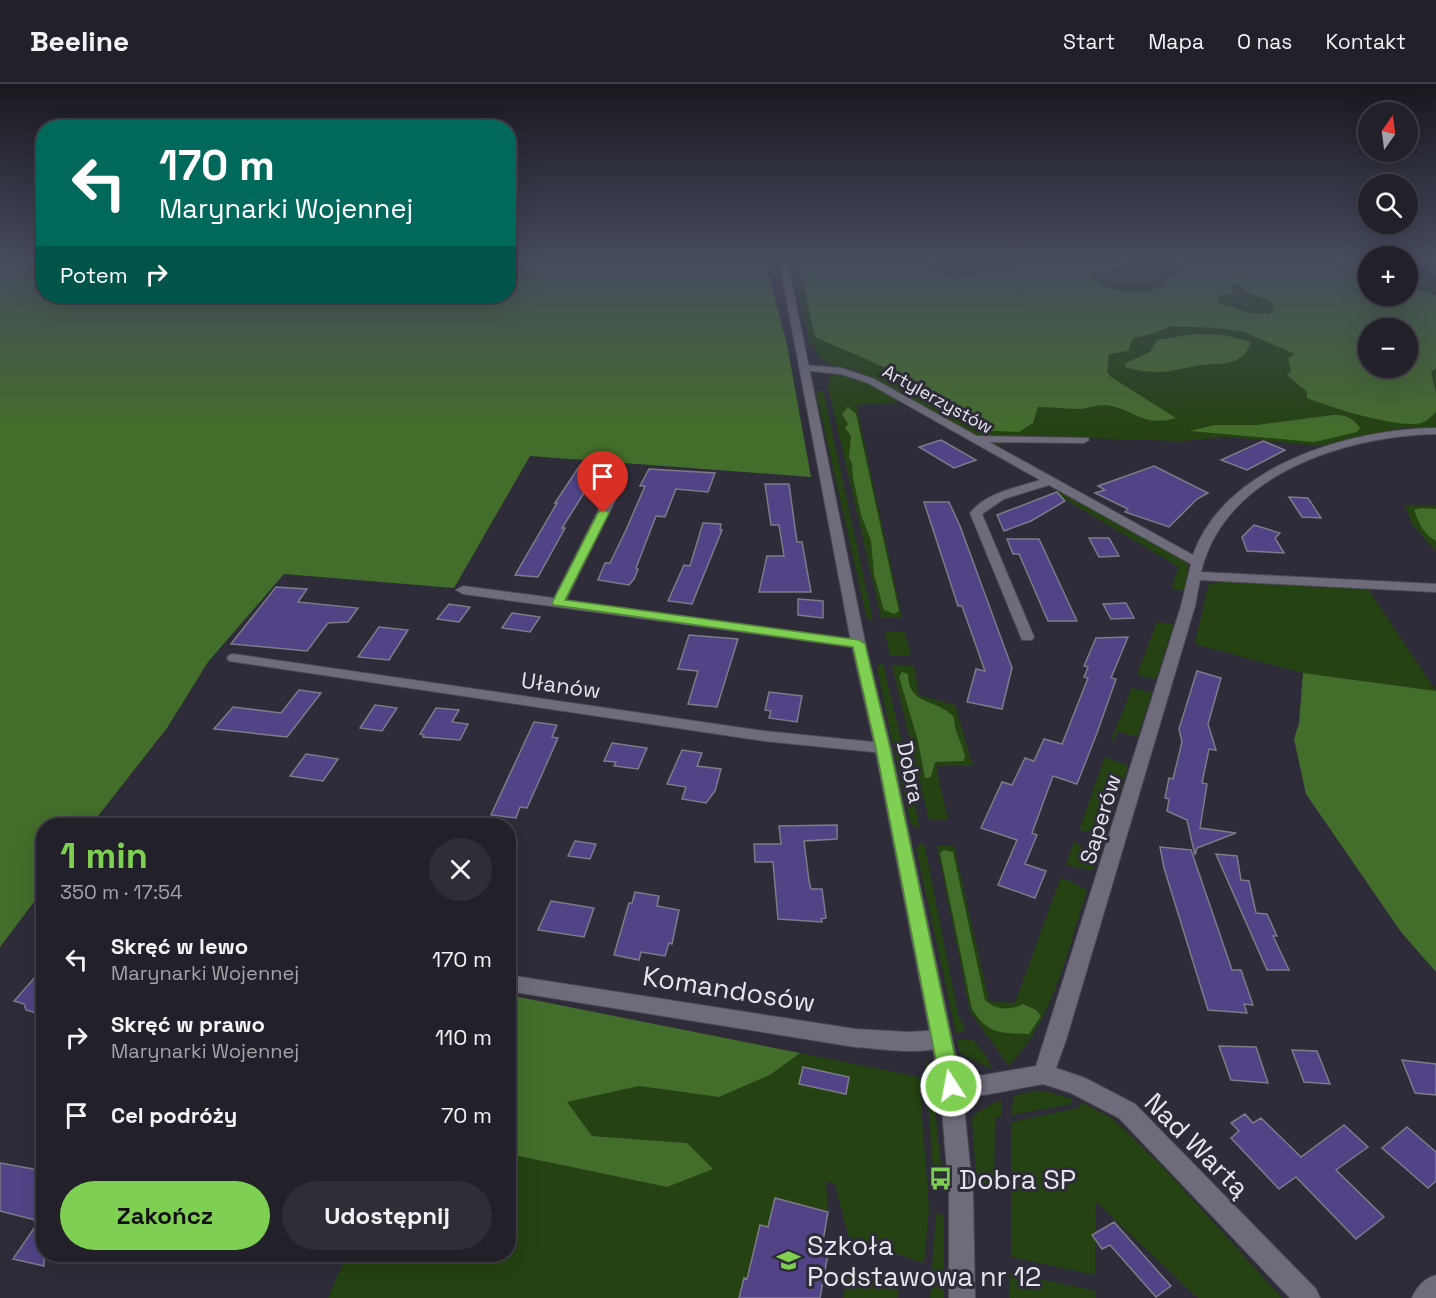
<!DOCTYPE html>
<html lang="pl">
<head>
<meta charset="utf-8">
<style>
  body { margin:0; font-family:"Space Grotesk",sans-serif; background:#2e2e36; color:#f1f3f6; height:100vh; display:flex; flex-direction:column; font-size:22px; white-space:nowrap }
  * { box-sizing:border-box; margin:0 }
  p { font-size:20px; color:#a2a3a8 }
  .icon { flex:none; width:33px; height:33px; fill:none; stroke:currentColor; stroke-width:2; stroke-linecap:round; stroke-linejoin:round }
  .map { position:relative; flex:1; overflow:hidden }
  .panel { position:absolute; left:36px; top:734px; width:480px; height:444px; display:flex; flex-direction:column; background:#22212a; border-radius:24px; box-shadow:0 6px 24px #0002,0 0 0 2px #3f3e47 }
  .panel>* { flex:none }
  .banner { position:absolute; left:36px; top:36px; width:480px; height:183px; border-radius:24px; box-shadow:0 6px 24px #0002,0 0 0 2px #3f3e47; background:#00695c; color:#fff; overflow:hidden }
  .needle { width:39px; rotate:14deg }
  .tools { position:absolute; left:1358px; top:18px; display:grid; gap:12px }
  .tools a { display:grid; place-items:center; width:60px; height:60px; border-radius:50%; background:#22212a; box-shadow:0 6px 24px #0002,0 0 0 2px #3f3e47; font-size:30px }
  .pin { position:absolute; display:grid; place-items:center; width:51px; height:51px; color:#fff; margin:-62px -26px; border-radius:50% 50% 50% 0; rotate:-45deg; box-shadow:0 0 6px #0007 }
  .pin .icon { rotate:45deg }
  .me { position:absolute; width:66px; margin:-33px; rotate:349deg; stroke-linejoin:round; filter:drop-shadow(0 0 4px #0008) }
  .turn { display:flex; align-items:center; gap:21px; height:126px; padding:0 24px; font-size:27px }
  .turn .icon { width:78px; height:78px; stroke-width:2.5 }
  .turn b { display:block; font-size:42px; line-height:51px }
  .then { display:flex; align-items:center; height:57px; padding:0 24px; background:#0003; gap:12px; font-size:22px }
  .round { display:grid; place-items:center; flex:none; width:63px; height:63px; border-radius:32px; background:#2e2e36 }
  .overview { display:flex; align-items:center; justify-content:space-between; height:102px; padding:0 24px }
  h1 { font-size:36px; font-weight:600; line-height:45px; color:#7fd052 }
  .action { display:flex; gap:12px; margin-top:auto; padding:12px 24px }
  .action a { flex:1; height:69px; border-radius:36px; background:#7fd052; color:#111; font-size:24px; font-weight:600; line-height:69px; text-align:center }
  .action a+a { background:#2e2e36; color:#f1f3f6 }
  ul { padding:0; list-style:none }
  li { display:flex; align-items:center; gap:18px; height:78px; padding:0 24px }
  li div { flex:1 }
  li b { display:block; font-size:22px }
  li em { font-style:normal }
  header { display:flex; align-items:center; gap:36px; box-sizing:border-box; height:84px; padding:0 30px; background:#22212a; border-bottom:2px solid #3f3e47 }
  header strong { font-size:28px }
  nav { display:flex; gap:33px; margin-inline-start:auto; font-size:21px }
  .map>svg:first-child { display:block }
</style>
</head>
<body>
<header>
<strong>Beeline</strong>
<nav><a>Start</a><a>Mapa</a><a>O nas</a><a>Kontakt</a></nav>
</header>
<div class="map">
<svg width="1436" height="1214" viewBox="0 0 1436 1214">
  <rect width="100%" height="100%" fill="#2d2c38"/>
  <!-- green -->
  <path fill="#244212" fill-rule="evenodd" d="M791 176H1187L1181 180 1368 212H1407V176H1436V309L1433 296 1436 344 1405 343 1320 362 1228 353 1181 357 1087 354 1089 358 1010 357 997 362 854 285C838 283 818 281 814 263L810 261ZM1368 244H1407V284H1368Z
    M832 288 858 294 902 318 856 321 902 534H881L831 316 828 301Z
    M816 307H823L873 536 867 535Z
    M1060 407 1181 473 1188 481 1185 507 1171 504 1179 483 1053 408Z
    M1405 421 1436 422V468L1412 440Z
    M1225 497 1368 505 1436 607 1303 589 1195 560 1208 501Z
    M1157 538 1174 540 1156 595 1137 591Z
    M885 547 905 548 911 572H890Z
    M883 579 902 660 893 662 877 583Z
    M892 581 914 582 919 611 955 621 973 682H936L948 736H929Z
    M1132 604 1152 609 1137 653 1118 647 1114 657H1111Z
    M894 666H903L920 745 911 740Z
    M1105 673 1128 682 1105 751 1079 746Z
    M1074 758 1098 773 1093 786 1066 781Z
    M921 759H924L958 930 965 944 962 948 956 949 916 764Z
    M937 762H954L989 917 1015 919 1061 793 1087 806C1067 867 1054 934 1009 982L970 928Z
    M957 956H973L984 969 993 986 960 969Z
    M800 969 919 993 929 1125 924 1179 849 1154 835 1100 826 1097 828 1128 775 1114 768 1143 760 1142 747 1195 744 1194 739 1214H328L347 1170H508L509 1070 667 1103 687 1059 592 1052 566 1018 639 1002 719 1013 770 991Z
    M925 975 930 981 943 1100 934 1099Z
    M1033 1007H1046L1072 1015V1020L1011 1031 1014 1012Z
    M1001 1016V1032L995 1034 994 1105H977L972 1035 979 1027Z
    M1081 1018 1113 1035 1164 1084 1282 1214H1198L1096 1118 1095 1191 1011 1173V1038L1078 1024Z
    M936 1130 944 1131V1214H930Z
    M848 1184 899 1200 898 1214H843Z
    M1010 1189 1096 1207V1214H1009Z"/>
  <!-- forest -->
  <path fill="#436d2b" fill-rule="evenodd" d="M0 176H43L44 212H508L509 176H765L787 261 811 393 530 372 454 504 284 490 208 578 167 644 91 741H44L43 806 0 863Z
    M796 176H939L930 179V186L955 194 999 187 1015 189 1020 186C1005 175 994 185 978 183L982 176H1115L1124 179V183C1113 190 1099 183 1089 190 1095 194 1098 199 1104 202 1122 211 1150 211 1165 200L1163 194 1177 192 1179 187H1185L1180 180 1187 176H1368V212H1407V201L1436 212V284L1431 288 1436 309V328C1432 332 1426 338 1421 339 1399 345 1329 323 1307 314V308L1287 291 1291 287 1288 274 1295 270 1244 248 1215 244 1171 242 1152 250 1133 254 1128 267 1109 270 1107 288 1111 293 1176 334C1142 344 1134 324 1104 321 1096 321 1089 324 1081 325 1067 325 1052 323 1038 323L1033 339 1019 348 980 346 904 306 907 299 900 290 815 253 800 185ZM1237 200 1244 203V207L1272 218 1274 225 1270 230 1249 229 1217 218 1220 212 1235 209 1229 203ZM1368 244H1407V284H1368Z
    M1195 250 1224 251 1251 258C1243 285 1216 278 1195 282 1166 288 1154 291 1125 283L1126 279 1150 268 1157 256Z
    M848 323 856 330 899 527 894 530 884 526 874 491 871 457 861 431 853 394 852 380 849 373 851 352 845 344 848 340 842 330Z
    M1333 331C1346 331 1352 333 1360 344L1357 348 1314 358 1190 347 1214 341H1256Z
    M1421 424 1436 425V457C1423 450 1419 439 1414 426Z
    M902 588 908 590C908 622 936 614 954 633 954 649 963 659 965 674L963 677 935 678 931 693 925 694 918 657 899 593Z
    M1303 589 1436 607V888L1401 848 1306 710 1294 655 1299 639Z
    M944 766 953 768 985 916C995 926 1011 927 1023 920L1036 926 1041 932 1029 950C1001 949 988 951 972 925L940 769Z
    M508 911H509L800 969 770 991 719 1013 639 1002 567 1018 592 1052 687 1059 713 1085 667 1103 509 1070Z"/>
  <!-- building -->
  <path fill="#524386" stroke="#7d7b8a" stroke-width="1.5" d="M941 356 976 376 954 384 919 363Z
    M1263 357 1285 366 1247 386 1221 376Z
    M580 381 615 383 608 400 598 399 595 405 587 404 562 444H565L538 493 515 491 557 419H555Z
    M1154 382 1208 409 1197 415 1169 443 1125 428 1128 425 1095 409 1105 406 1098 402Z
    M649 385 715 389 708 408 676 405 665 433 656 432 636 484 638 485 634 495 629 501 598 496 605 479H610L626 446 645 402H640Z
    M765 400H789L797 458H802L811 508H759L767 472H784L779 441H771Z
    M1057 408 1065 417 1031 437 1004 447 997 431Z
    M1289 413 1308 414 1321 434 1302 433Z
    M924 418H949L960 442 1012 584 1002 625 967 618 976 585 985 587 962 522H958Z
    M703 439 721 440 720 446H722L692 520 668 517 684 481 690 482Z
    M1254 441 1280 449 1275 454 1284 469 1247 467 1242 453Z
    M1089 454H1109L1119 472 1099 473Z
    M1007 455H1039L1077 537H1048L1019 470H1013Z
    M276 503 307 505 298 518 358 524 348 538 328 539 307 567 231 560Z
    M798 515 823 517V534L798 531Z
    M1126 519 1134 534 1111 535 1103 520Z
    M449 520 455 521 470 523 459 538 437 535Z
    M512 529 540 533 530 548 502 544Z
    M379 543 408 546 389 576 358 573Z
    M689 551 738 555 717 623 688 620 698 587 678 585Z
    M1128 553 1111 594 1116 595 1097 649 1077 700 1053 692 1032 749 1037 751 1025 780 1046 787 1035 814 998 801 1017 756 981 744 1002 698 1012 701 1025 674 1034 677 1044 655 1062 660 1088 594 1084 593 1088 583 1084 582 1096 554Z
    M1197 587 1221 594 1208 640 1216 666 1209 665 1202 699 1207 700 1200 744 1236 749 1197 764 1195 771 1187 736 1167 727 1169 715 1165 714 1169 694 1173 695 1182 658 1179 645Z
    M299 606 321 609 287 653 214 645 233 623 281 629Z
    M769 608 802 612 797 638 769 634 771 627 765 626Z
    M375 621 397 624 382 647 360 644Z
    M436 624 459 626 452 638 468 640 460 656 423 653 424 651 420 650Z
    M534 638 557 641 552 653 558 654 527 724 520 723 516 734 491 731Z
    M612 659 647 664 638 685 614 682 616 678 604 677Z
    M682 666 702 669 697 682 721 685 715 707 706 719 682 715 686 703 667 700Z
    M306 670 338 675 323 697 290 692Z
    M837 741V755L804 757 809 797 811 805H822L826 834 821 835 822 838 778 835 773 778H755L754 760H781L779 742Z
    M575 757 596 760 590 775 568 772Z
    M1160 763 1191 766 1232 886H1241L1253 921 1244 920 1247 929 1208 926 1164 784Z
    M1216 770 1237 772 1241 796 1249 797 1256 829 1267 830 1277 852H1273L1289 886H1267Z
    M635 808 659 812 657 822 679 826 672 860 669 859 665 872 641 868 639 876 614 871 629 819H632Z
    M551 817 594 824 584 853 538 846Z
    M44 883V931L26 926 24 920 14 917Z
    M1219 962 1256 963 1268 999 1231 996Z
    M1292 966 1317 967 1330 1000 1304 998Z
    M1402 976 1436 980V1011L1415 1009Z
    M803 983 849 993 846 1010 799 1000Z
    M1245 1030 1253 1039 1261 1034 1301 1073 1344 1041 1368 1063 1336 1086 1384 1133 1356 1155 1296 1093 1279 1105 1231 1054 1239 1047 1231 1039Z
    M1407 1043 1436 1068V1097L1428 1104 1382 1064Z
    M0 1079 44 1087V1182L13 1175 39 1137 0 1127Z
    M775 1114 828 1128 823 1157 830 1159 820 1214H739L744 1194 747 1195 760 1141 768 1143Z
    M1114 1138 1171 1202 1156 1213 1110 1161 1102 1165 1092 1151Z"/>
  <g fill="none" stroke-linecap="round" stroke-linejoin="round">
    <defs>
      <path id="street" d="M804 281 842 284 874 295 977 352 1088 354 1089 356 1084 359 989 358 1193 471C1225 381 1350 345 1436 344V350C1346 352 1225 389 1201 488L1436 500V508L1200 496 1195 522 1066 956 1056 984 1085 994 1135 1020 1316 1205 1320 1214H1290L1119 1034 1071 1009 1043 1000 984 1011 951 1012 943 1009 940 1002 943 995 951 992 984 991 1036 982 1181 522 1191 480 1049 401 1004 415 982 430 1034 553 1032 556H1022L970 429C987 408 1016 404 1040 396L868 299 841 290 801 286 799 284Z
        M612 407 618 411 566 516 859 556 866 560 859 564 463 510 456 506 463 502 554 514 606 411Z
        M234 570 764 647 883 659 891 664 883 669 764 657 229 577 227 574 229 571Z
        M508 891 855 945 908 948 942 946 949 949 952 955 949 961C921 972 885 965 855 963L508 907Z
        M1436 1191V1214H1412C1417 1202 1424 1195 1436 1191Z"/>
      <path id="secondary" d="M779 176H787L865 558 891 664 962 1002 973 1111 975 1214H949V1111L940 1002 875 664 851 558Z"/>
    </defs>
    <!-- street casing -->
    <use href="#street" stroke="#4c4a55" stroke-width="2"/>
    <!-- secondary casing -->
    <use href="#secondary" stroke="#4c4a55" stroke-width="2"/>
    <!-- street -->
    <use href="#street" fill="#6e6c7a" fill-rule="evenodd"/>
    <!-- secondary -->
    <use href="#secondary" fill="#6e6c7a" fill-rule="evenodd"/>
  </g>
  <!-- sky -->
  <linearGradient id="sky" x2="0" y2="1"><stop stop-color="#19181f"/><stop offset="0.51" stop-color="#464b5e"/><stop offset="1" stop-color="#464b5e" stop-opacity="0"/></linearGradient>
  <rect width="1436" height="346" fill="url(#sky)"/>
  <!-- route -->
  <path fill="#7fd052" stroke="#538735" stroke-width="1.5" d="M603 425 609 429 565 516 859 556 865 560 890 664 961 1002 958 1008 951 1011 944 1008 941 1002 876 664 853 563 554 521 552 519 598 429Z"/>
  <!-- icons -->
  <defs>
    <symbol id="bus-bare" viewBox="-9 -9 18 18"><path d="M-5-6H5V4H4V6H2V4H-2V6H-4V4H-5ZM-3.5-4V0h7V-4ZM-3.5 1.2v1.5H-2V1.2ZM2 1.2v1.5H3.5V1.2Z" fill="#7fd052" stroke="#2d2c38" stroke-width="2.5" paint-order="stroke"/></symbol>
    <symbol id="school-bare" viewBox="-9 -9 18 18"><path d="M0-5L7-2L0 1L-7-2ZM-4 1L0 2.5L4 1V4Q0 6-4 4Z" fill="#7fd052" stroke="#2d2c38" stroke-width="2.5" paint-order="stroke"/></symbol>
  </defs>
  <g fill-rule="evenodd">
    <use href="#bus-bare" x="924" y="1078" width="33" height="33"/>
    <use href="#school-bare" x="772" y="1160" width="33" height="33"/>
  </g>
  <g text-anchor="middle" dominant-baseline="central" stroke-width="6" stroke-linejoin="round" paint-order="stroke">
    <!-- far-street labels -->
    <g font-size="18" fill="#e6e5ed" stroke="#2d2c38">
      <text transform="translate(938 315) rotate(29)">Artylerzystów</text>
    </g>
    <!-- street labels -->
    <g font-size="22" fill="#e6e5ed" stroke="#2d2c38">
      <text transform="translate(561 601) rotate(8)">Ułanów</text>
      <text transform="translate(911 688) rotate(78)">Dobra</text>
      <text transform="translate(1100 735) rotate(-73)">Saperów</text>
    </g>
    <!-- near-street labels -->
    <g font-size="27" fill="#e6e5ed" stroke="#2d2c38">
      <text transform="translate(729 905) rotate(9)">Komandosów</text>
      <text transform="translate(1197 1061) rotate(45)">Nad Wartą</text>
    </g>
    <!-- near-poi labels -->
    <g font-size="27" fill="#e6e5ed" stroke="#2d2c38" text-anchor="start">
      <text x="959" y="1095">Dobra SP</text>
      <text x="807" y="1161">Szkoła<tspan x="807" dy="31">Podstawowa nr 12</tspan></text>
    </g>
  </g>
</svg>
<div class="tools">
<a><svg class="needle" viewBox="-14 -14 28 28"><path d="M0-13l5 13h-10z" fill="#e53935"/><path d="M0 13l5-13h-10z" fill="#a2a3a8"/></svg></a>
<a><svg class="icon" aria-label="search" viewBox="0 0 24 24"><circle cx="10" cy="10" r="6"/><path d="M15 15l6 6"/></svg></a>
<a>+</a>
<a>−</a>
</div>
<div class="pin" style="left:603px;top:429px;background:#d93025"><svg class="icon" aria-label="arrive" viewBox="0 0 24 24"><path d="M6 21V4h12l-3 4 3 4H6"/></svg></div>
<svg class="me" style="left:951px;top:1002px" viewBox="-20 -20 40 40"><circle r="17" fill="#7fd052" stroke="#fff" stroke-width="3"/><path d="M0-11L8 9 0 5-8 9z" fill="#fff"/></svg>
<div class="banner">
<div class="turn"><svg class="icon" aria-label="left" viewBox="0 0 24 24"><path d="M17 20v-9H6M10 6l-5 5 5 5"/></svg><div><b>170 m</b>Marynarki Wojennej</div></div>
<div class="then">Potem<svg class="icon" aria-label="right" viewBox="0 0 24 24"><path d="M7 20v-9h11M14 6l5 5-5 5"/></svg></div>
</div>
<section class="panel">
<div class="overview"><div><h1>1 min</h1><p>350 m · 17:54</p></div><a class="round"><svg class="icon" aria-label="close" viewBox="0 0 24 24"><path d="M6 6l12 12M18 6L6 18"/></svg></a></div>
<ul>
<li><svg class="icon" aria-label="left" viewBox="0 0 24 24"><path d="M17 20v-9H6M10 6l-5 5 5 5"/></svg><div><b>Skręć w lewo</b><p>Marynarki Wojennej</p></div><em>170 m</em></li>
<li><svg class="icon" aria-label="right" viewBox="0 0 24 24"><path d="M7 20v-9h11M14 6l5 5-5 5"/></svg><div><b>Skręć w prawo</b><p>Marynarki Wojennej</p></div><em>110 m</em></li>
<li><svg class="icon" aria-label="arrive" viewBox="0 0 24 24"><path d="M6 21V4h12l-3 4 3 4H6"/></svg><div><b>Cel podróży</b></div><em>70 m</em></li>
</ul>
<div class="action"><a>Zakończ</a><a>Udostępnij</a></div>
</section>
</div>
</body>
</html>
